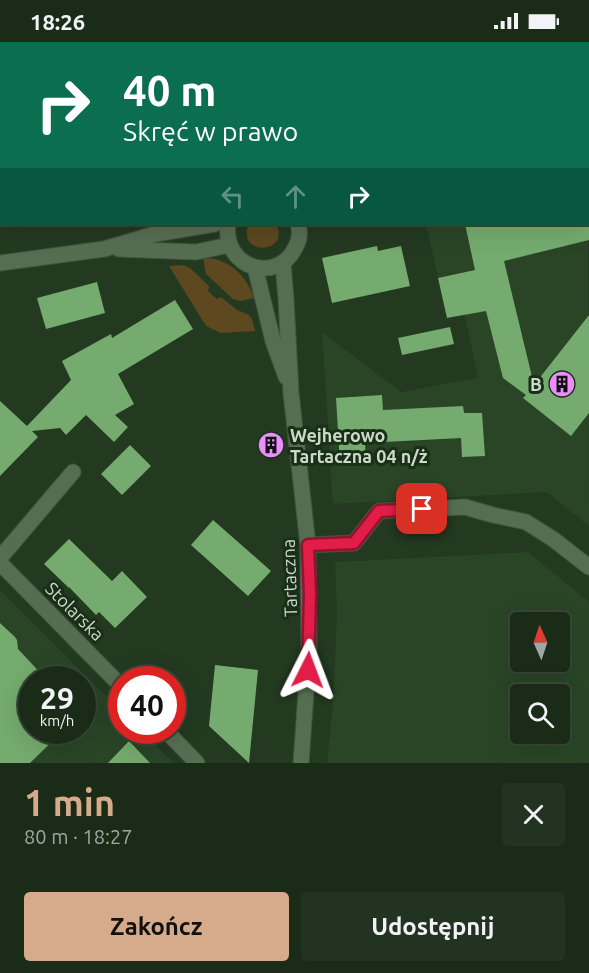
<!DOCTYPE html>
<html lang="pl">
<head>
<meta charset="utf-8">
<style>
  body { margin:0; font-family:Ubuntu,sans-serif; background:#233321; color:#f1f3f6; height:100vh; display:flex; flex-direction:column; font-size:22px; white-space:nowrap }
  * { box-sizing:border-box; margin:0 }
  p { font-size:20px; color:#9fa7a2 }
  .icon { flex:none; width:33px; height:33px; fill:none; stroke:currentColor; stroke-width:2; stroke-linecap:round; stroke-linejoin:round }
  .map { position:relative; height:721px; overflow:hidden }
  .details { display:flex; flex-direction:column; background:#1a2b18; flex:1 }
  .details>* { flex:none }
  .guide { position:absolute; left:0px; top:0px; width:590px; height:183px; box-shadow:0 6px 24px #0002,0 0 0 2px #384737; background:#0b6e4f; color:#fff; overflow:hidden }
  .needle { width:39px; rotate:357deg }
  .buttons { position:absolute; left:510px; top:570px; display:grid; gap:12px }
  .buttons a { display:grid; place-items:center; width:60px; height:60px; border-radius:6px; background:#1a2b18; box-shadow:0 6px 24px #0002,0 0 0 2px #384737; font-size:30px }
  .speed { position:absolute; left:18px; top:624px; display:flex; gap:12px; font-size:30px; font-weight:700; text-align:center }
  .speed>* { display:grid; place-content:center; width:78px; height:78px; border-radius:50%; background:#1a2b18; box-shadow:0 6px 24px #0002,0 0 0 2px #384737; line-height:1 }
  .speed small { font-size:15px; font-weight:400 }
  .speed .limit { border:9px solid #d22; background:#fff; color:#111 }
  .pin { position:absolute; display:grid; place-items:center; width:51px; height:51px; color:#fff; margin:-26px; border-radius:12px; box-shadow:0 3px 9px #0006 }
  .me { position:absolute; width:66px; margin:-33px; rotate:3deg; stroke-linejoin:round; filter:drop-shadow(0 0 4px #0008) }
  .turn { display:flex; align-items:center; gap:21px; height:126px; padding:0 24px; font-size:27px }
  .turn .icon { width:78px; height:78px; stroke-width:2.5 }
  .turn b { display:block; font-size:42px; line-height:51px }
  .lanes { display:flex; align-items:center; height:57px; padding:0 24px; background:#0003; justify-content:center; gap:30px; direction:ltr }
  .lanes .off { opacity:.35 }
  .round { display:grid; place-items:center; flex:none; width:63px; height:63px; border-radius:6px; background:#233321 }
  .head { display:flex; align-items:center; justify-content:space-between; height:102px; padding:0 24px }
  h1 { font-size:36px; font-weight:600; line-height:45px; color:#d6ab8b }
  .cta { display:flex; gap:12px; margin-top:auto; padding:12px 24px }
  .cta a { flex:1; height:69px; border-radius:6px; background:#d6ab8b; color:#111; font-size:24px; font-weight:600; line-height:69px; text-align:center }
  .cta a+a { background:#233321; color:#f1f3f6 }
  .status { display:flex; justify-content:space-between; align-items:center; height:42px; padding:0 30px; background:#1a2b18; direction:ltr }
  .status svg { height:16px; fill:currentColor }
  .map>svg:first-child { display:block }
</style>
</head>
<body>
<div class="status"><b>18:26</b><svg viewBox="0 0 49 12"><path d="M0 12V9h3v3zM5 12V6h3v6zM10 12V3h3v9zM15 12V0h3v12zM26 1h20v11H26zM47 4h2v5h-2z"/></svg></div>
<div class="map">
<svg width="589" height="721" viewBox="0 0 589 721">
  <rect width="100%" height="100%" fill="#233920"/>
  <!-- built -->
  <path fill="#294526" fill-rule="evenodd" d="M211 0H589V40L588 2H211Z
    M588 100 589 484 547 450 333 462 322 290 401 350 478 336 456 232 438 236 426 182H588Z
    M528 510 589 560V721H327L333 661 337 572 335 520ZM520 580H560V620H520ZM520 652H560V692H520Z
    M0 548 121 669 122 688 141 689 174 721H0ZM32 638H82V688H32Z"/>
  <!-- green -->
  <path fill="#5d4820" d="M249 182H276C292 212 235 215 249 182Z
    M203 216C228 215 247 234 254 256L241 259 233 257 206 232Z
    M183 223 190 226 208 243 209 245 208 249 217 257 221 255 237 268 249 273 252 277 255 289 221 291 206 284 169 224Z"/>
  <!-- building -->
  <path fill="#75ab6e" d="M465 182H589V198L504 219 534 343 589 273V371L571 394 523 356 526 353 503 336 486 269 447 276 438 236 475 228Z
    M377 204 378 209 401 204 410 244 332 261 322 216Z
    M97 240 105 271 46 287 37 256Z
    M175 258 193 287 118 332 134 362 115 373 128 385 114 400 86 373 66 393 60 386 32 389 38 395 0 434V359L27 384 71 338 62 319 111 292 112 296Z
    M450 285 454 302 402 313 398 296Z
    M382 353 383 368 463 364 464 371H482L485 414 462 415 461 396 365 401 366 421 340 422 336 356Z
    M130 403 151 424 122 453 101 432Z
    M213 478 271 529 248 554 191 503Z
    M69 497 112 539 122 529 147 555 115 586 99 570 96 573 69 545V546L44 522Z
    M0 581 15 595 17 598 18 607 47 638H32V688H64L30 721H0Z
    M215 623 258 628 249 721 209 684Z
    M129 699 150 721H108Z"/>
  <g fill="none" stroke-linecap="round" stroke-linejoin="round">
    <defs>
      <path id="minor" d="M588 70H589
        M228 182C222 226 278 244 296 204 300 197 300 189 298 182
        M119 207 196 210 229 203
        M0 221 104 207 155 192 215 182
        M283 221 286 257 291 351 308 503 309 608 301 721
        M255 225 273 299 286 335
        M308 503 354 501 379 469 465 465 493 473 526 480 553 497 589 525
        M0 516 73 430
        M0 521 122 645
        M165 688 197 721"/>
    </defs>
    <!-- minor casing -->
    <use href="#minor" stroke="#41543f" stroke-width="17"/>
    <!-- minor -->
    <use href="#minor" stroke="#556e52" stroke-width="15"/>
  </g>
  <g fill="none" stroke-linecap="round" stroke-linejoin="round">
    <defs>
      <path id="route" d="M308 628 310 552 308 503 354 501 379 469 422 467"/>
    </defs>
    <!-- route casing -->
    <use href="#route" stroke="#92132f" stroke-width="15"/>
    <!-- route -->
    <use href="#route" stroke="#e11d48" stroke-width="10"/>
  </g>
  <!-- icons -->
  <defs>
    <symbol id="building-disc" viewBox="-11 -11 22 22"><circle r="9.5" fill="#eb8dfb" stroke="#192f17"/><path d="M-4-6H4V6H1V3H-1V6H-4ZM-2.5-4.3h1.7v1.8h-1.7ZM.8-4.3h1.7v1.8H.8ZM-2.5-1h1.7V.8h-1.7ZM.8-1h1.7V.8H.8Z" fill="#111"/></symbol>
  </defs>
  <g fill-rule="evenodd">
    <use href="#building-disc" x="547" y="327" width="30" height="30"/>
    <use href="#building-disc" x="256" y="388" width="30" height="30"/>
  </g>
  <g text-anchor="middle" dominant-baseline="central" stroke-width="6" stroke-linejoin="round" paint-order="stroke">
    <!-- poi labels -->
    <g font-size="18" font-weight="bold" fill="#ccdaca" stroke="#192f17" text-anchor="end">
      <text x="542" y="342">B</text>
      <text x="290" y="393" text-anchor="start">Wejherowo<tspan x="290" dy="21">Tartaczna 04 n/ż</tspan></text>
    </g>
    <!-- street labels -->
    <g font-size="18" fill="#ccdaca" stroke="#192f17">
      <text transform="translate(289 536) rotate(-92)">Tartaczna</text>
      <text transform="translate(75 569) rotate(45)">Stolarska</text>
    </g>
  </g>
</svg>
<div class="buttons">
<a><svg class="needle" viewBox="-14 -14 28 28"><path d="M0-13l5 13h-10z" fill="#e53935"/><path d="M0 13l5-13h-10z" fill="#9fa7a2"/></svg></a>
<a><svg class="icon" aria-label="search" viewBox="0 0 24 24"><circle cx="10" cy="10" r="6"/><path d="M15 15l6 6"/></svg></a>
</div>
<div class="speed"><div>29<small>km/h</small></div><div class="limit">40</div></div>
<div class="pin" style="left:422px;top:467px;background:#d93025"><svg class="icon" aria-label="arrive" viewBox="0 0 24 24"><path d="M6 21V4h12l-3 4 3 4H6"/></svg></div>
<svg class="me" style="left:308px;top:628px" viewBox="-20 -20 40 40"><path d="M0-17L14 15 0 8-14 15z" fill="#e11d48" stroke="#fff" stroke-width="4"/></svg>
<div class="guide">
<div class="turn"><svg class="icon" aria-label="right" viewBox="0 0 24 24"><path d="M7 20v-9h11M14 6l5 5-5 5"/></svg><div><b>40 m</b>Skręć w prawo</div></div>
<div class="lanes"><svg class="icon off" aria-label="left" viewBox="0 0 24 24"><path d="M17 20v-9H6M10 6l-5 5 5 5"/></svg><svg class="icon off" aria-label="ahead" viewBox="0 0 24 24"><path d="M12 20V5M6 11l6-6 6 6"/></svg><svg class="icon" aria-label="right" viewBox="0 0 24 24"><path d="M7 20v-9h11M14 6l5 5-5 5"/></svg></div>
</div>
</div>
<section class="details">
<div class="head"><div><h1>1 min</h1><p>80 m · 18:27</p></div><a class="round"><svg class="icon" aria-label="close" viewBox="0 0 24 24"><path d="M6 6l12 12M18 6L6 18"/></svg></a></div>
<div class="cta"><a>Zakończ</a><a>Udostępnij</a></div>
</section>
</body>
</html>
